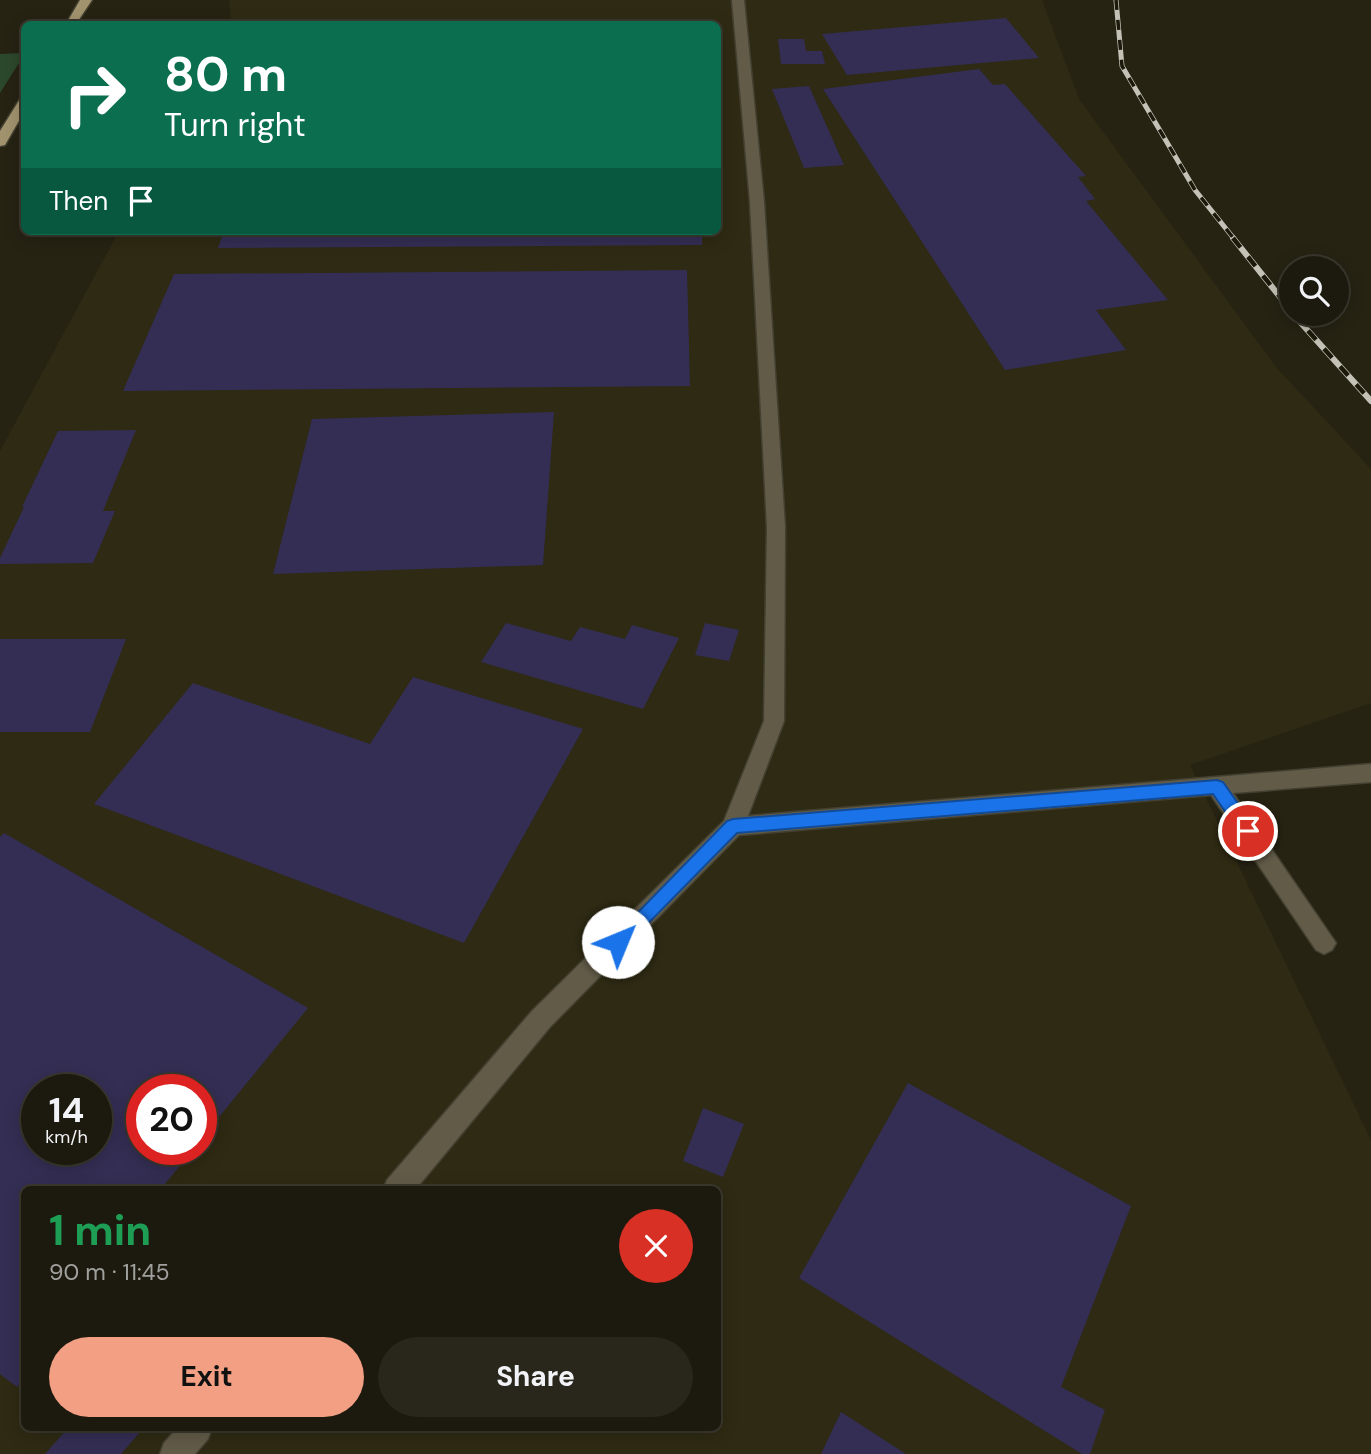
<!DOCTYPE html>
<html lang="en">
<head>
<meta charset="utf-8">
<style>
  body { margin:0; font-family:"DM Sans",sans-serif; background:#29271c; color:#f1f3f6; height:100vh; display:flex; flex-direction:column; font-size:26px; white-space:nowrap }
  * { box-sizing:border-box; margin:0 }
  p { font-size:23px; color:#a0a19e }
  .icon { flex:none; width:38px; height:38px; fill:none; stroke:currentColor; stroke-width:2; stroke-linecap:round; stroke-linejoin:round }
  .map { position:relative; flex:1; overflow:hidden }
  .panel { position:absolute; left:21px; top:1186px; width:700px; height:245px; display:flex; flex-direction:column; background:#1c1a0e; border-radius:10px; box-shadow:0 4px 18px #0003,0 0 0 2px #3a382e }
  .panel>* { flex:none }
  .guide { position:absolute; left:21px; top:21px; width:700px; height:214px; border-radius:10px; box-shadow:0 4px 18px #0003,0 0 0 2px #3a382e; background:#0b6e4f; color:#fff; overflow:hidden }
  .buttons { position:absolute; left:1279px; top:256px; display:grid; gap:14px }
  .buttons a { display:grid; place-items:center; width:70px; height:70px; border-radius:50%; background:#1c1a0e; box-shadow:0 4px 18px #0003,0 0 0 2px #3a382e; font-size:35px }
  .speed { position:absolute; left:21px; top:1074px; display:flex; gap:14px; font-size:35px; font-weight:700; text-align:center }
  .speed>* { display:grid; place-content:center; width:91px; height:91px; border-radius:50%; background:#1c1a0e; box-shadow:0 4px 18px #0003,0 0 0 2px #3a382e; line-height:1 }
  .speed small { font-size:18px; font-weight:400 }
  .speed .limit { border:10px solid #d22; background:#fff; color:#111 }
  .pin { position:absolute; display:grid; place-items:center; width:60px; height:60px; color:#fff; margin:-30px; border:4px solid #fff; border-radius:50%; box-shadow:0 2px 7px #0007 }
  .me { position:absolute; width:77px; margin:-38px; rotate:45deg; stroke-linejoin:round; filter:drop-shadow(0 0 5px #0008) }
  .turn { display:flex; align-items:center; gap:24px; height:147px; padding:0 28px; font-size:32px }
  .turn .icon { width:91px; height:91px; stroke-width:2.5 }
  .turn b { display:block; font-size:49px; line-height:60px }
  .then { display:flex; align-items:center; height:66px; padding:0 28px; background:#0003; gap:14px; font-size:26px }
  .round { display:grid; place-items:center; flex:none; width:74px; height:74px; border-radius:37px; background:#29271c }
  .head { display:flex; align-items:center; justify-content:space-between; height:119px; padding:0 28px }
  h1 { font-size:42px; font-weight:700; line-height:52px; color:#1e9e55 }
  .button { display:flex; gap:14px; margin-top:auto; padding:14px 28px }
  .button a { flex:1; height:80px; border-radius:42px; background:#f39f83; color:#111; font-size:28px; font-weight:700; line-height:80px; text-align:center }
  .button a+a { background:#29271c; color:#f1f3f6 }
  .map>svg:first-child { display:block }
</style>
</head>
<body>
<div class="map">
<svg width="1371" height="1454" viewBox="0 0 1371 1454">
  <rect width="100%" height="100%" fill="#262313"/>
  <!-- built -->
  <path fill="#2e2a13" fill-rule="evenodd" d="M229 0H1042L1079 99 1276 367 1371 469V703L1190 765 1371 1140V1454H0V451L119 231H718V24H231ZM37 1090H96V1150H37ZM142 1090H201V1150H142ZM24 1190H718V1428H24Z"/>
  <!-- green -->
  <path fill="#2c482c" d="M24 53V55L0 93V54Z"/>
  <!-- building -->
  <path fill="#342e54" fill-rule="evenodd" d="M1006 18 1039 58 847 75 822 34Z
    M778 39H804L806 51H822L825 64H781Z
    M979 69 993 85 1005 84 1086 176 1078 177 1095 199 1086 201 1168 300 1096 310 1126 350 1005 370 823 89Z
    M809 86 844 165 804 168 772 89Z
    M224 231H702V245L218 248Z
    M687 270 690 386 123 391 174 274Z
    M554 412 543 565 273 574 312 419Z
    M136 430 103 511H115L93 563 0 564V558L24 507H22L58 431Z
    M506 623 571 641 580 627 625 639 632 625 679 638 643 709 481 662Z
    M705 623 739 630 729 661 695 655Z
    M0 639H126L90 732H0Z
    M413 677 583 729 464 943 94 804 193 683 370 744Z
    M4 833 308 1008 201 1139V1090H142V1150H193L160 1190H24V1378L17 1387 0 1374V837ZM37 1090H96V1150H37Z
    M908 1083 1131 1206 1061 1387 1105 1410 1090 1454H1082L799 1278Z
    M703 1108 744 1124 723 1177 683 1161Z
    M841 1412 906 1454H821Z
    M68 1428H138L141 1431 121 1454H45Z"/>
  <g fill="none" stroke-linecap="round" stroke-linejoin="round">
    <defs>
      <path id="minor" d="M732 0H744L764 202 785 527 784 721 748 816 1371 764V782L1233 793 1336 943 1332 950 1324 954 1316 950 1211 795 739 835 550 1027 415 1190H383L387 1180 532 1011 724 821 764 721 767 527 750 202Z
        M177 1428H212L208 1439 195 1454H160L164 1443Z"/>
      <path id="major" d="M80 0H92L76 24H66Z
        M24 98V112L5 145 0 146V131L20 99Z"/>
    </defs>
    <!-- minor casing -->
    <use href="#minor" stroke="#434031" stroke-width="3"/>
    <!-- major casing -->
    <use href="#major" stroke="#434031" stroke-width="3"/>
    <!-- minor -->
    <use href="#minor" fill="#625b48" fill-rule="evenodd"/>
    <!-- major -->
    <use href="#major" fill="#a1936d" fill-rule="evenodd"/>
    <defs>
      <path id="rail-far1" d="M1116 0 1122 66 1195 190 1235 240"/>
      <path id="rail" d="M1233 238 1292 312
        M1292 313 1371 401"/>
    </defs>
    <!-- rail-far1 casing -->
    <use href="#rail-far1" stroke="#c4c2b6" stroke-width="5"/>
    <!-- rail casing -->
    <use href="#rail" stroke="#c4c2b6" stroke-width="6"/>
    <!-- rail-far1 -->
    <use href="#rail-far1" stroke="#1c190a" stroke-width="3.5" stroke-dasharray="10" stroke-linecap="butt"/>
    <!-- rail -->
    <use href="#rail" stroke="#1c190a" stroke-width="4.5" stroke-dasharray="12" stroke-linecap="butt"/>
  </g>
  <!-- route -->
  <path fill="#1a73e8" stroke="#114b97" stroke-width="2" d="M1217 780 1223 782 1254 826 1256 831 1254 836H1242L1213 794 737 833 624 948 618 950 611 948 609 942 727 821 733 819Z"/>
</svg>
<div class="buttons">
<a><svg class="icon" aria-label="search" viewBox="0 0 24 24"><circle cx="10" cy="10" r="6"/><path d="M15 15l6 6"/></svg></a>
</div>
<div class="speed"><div>14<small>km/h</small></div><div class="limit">20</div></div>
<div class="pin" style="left:1248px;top:831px;background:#d93025"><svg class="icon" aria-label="arrive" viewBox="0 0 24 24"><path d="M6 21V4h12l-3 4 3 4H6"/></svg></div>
<svg class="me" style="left:618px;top:942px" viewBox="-20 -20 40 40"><circle r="19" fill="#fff"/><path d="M0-13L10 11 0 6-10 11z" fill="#1a73e8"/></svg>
<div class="guide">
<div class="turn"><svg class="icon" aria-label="right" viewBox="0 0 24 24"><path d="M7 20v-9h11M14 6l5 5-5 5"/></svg><div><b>80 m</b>Turn right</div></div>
<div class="then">Then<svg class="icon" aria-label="arrive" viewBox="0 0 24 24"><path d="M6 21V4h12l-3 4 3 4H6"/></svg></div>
</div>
<section class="panel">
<div class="head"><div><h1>1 min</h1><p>90 m · 11:45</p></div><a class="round" style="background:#d93025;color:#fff"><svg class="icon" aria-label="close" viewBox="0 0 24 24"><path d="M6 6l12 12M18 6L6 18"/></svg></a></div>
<div class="button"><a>Exit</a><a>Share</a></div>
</section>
</div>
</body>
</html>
